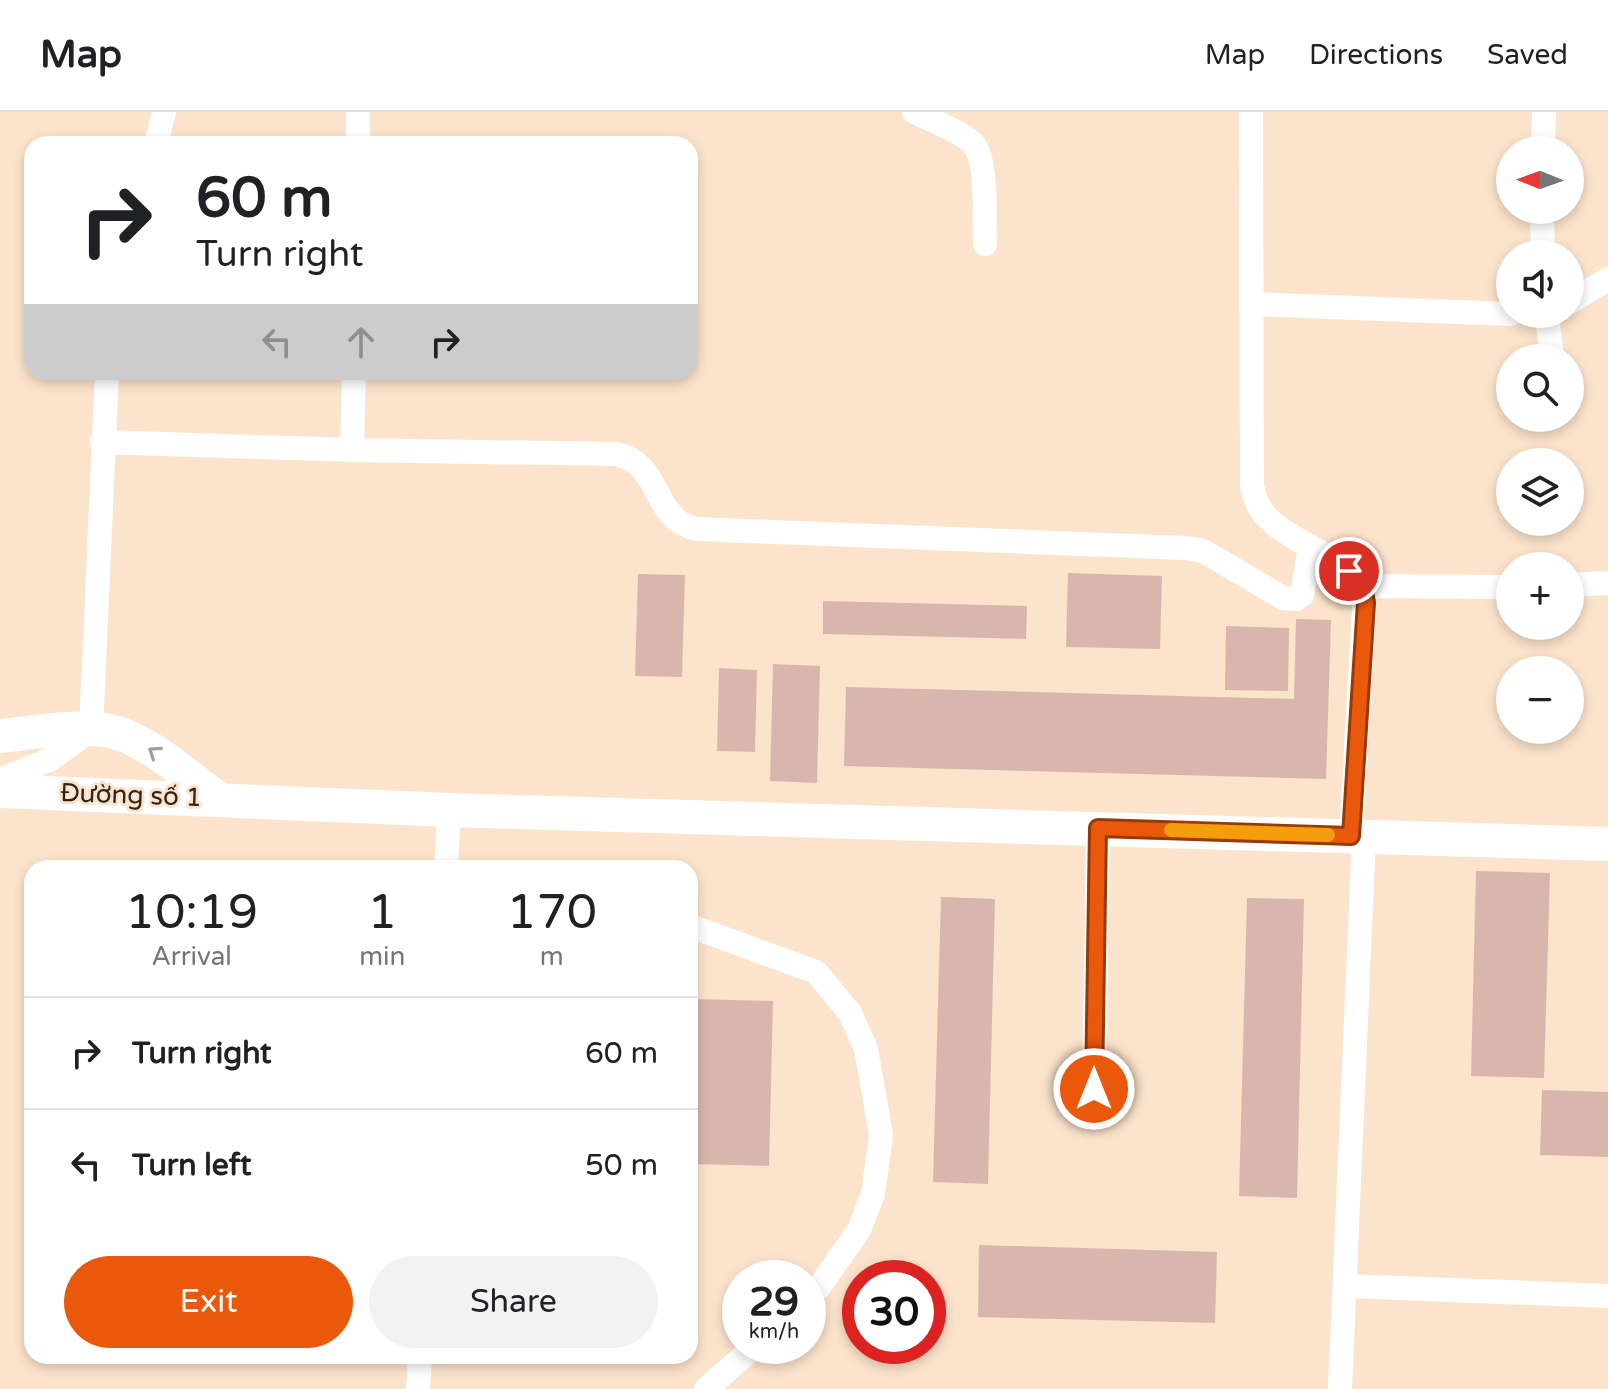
<!DOCTYPE html>
<html lang="en">
<head>
<meta charset="utf-8">
<style>
  body { margin:0; font-family:"Varela Round",sans-serif; background:#f2f2f2; color:#202124; height:100vh; display:flex; flex-direction:column; font-size:30px; white-space:nowrap }
  * { box-sizing:border-box; margin:0 }
  p { font-size:26px; color:#757577 }
  .icon { flex:none; width:44px; height:44px; fill:none; stroke:currentColor; stroke-width:2; stroke-linecap:round; stroke-linejoin:round }
  .map { position:relative; flex:1; overflow:hidden }
  .sheet { position:absolute; left:24px; top:748px; width:674px; height:504px; display:flex; flex-direction:column; background:#fff; border-radius:24px; box-shadow:0 4px 12px #0003 }
  .sheet>* { flex:none }
  .banner { position:absolute; left:24px; top:24px; width:674px; height:244px; border-radius:24px; box-shadow:0 4px 12px #0003; background:#fff; color:#202124; overflow:hidden }
  .needle { width:52px; rotate:271deg }
  .fabs { position:absolute; left:1496px; top:24px; display:grid; gap:16px }
  .fabs a { display:grid; place-items:center; width:88px; height:88px; border-radius:50%; background:#fff; box-shadow:0 4px 12px #0003; font-size:40px }
  .speed { position:absolute; left:722px; top:1148px; display:flex; gap:16px; font-size:40px; font-weight:700; text-align:center }
  .speed>* { display:grid; place-content:center; width:104px; height:104px; border-radius:50%; background:#fff; box-shadow:0 4px 12px #0003; line-height:1 }
  .speed small { font-size:20px; font-weight:400 }
  .speed .limit { border:12px solid #d22; background:#fff; color:#111 }
  .pin { position:absolute; display:grid; place-items:center; width:68px; height:68px; color:#fff; margin:-34px; border:4px solid #fff; border-radius:50%; box-shadow:0 2px 8px #0007 }
  .me { position:absolute; width:88px; margin:-44px; rotate:0deg; stroke-linejoin:round; filter:drop-shadow(0 0 6px #0008) }
  .turn { display:flex; align-items:center; gap:28px; height:168px; padding:0 40px; font-size:36px }
  .turn .icon { width:104px; height:104px; stroke-width:2.5 }
  .turn b { display:block; font-size:56px; line-height:68px }
  .lanes { display:flex; align-items:center; height:76px; padding:0 40px; background:#0003; justify-content:center; gap:40px; direction:ltr }
  .lanes .off { opacity:.35 }
  .eta { display:flex; justify-content:space-evenly; align-items:center; height:136px; text-align:center }
  .eta b { font-size:48px; font-weight:600; line-height:56px }
  .cta { display:flex; gap:16px; margin-top:auto; padding:16px 40px }
  .cta a { flex:1; height:92px; border-radius:48px; background:#ea580c; color:#fff; font-size:32px; font-weight:600; line-height:92px; text-align:center }
  .cta a+a { background:#f2f2f2; color:#202124 }
  ul { padding:0; list-style:none }
  li { display:flex; align-items:center; gap:24px; height:112px; padding:0 40px; border-top:2px solid #e0e0e0 }
  li div { flex:1 }
  li b { display:block; font-size:30px }
  li em { font-style:normal }
  header { display:flex; align-items:center; gap:48px; box-sizing:border-box; height:112px; padding:0 40px; background:#fff; border-bottom:2px solid #e0e0e0 }
  header strong { font-size:38px }
  nav { display:flex; gap:44px; margin-inline-start:auto; font-size:28px }
  .map>svg:first-child { display:block }
</style>
</head>
<body>
<header>
<strong>Map</strong>
<nav><a>Map</a><a>Directions</a><a>Saved</a></nav>
</header>
<div class="map">
<svg width="1608" height="1277" viewBox="0 0 1608 1277">
  <rect width="100%" height="100%" fill="#fce3cc"/>
  <!-- building -->
  <path fill="#d9b6ad" d="M1068 461 1162 464 1160 537 1066 535Z
    M638 462 685 463 682 565 635 564Z
    M823 489 1027 494 1026 527 823 522Z
    M1296 507 1331 508 1326 667 844 654 846 575 1294 587Z
    M1226 514 1289 516 1288 579 1225 578Z
    M773 552 820 554 817 671 770 669Z
    M719 556 757 558 755 640 717 639Z
    M1476 759 1550 761 1544 966 1471 964Z
    M941 785 995 787 988 1072 933 1070Z
    M1247 786 1304 787 1297 1086 1239 1084Z
    M690 887 773 889 769 1054 690 1052Z
    M1542 978 1608 980V1045L1540 1043Z
    M979 1133 1217 1140 1215 1211 978 1205Z"/>
  <g fill="none" stroke-linecap="round" stroke-linejoin="round">
    <!-- street -->
    <path stroke="#fff" stroke-width="24" d="M914 0C930 8 964 20 974 33 988 51 984 108 985 132
      M1251 0 1252 374C1254 382 1256 391 1261 398 1284 432 1352 443 1365 481L1351 724
      M156 32 164 0
      M358 32V0
      M1543 38 1544 0
      M1542 98 1543 142
      M1570 190 1608 167
      M1252 192 1510 202
      M1547 202 1552 246
      M102 330 352 338 616 342C656 351 652 388 678 409 683 413 690 415 696 417L1186 436 1203 439 1283 486 1296 487 1302 483 1310 435
      M352 338 354 260
      M1570 473 1608 471
      M1363 474 1510 475
      M0 668 51 647 91 618 107 260
      M446 756 449 698
      M690 814 816 860 850 901 866 937 881 1023 873 1082 859 1118 819 1175 808 1185
      M1094 977 1098 716
      M1346 1174 1608 1184
      M418 1277 420 1244
      M706 1277 755 1234
      M1340 1277 1364 724"/>
    <!-- secondary -->
    <path stroke="#fff" stroke-width="34" d="M0 624C33 621 87 611 118 621 155 634 186 663 217 686
      M0 679 449 698 1608 732"/>
  </g>
  <!-- one-way arrows -->
  <defs><path id="oneway-chevron" d="M-2-3.5L2.5 0L-2 3.5" fill="none" stroke-width="1.6" stroke-linecap="round" stroke-linejoin="round" transform="scale(2)"/></defs>
  <use stroke="#a19d99" href="#oneway-chevron" transform="translate(154 640) rotate(-146)"/>
  <g fill="none" stroke-linecap="round" stroke-linejoin="round">
    <defs>
      <path id="route" d="M1094 977 1098 716 1351 724 1366 491 1363 474 1349 459"/>
    </defs>
    <!-- route casing -->
    <use href="#route" stroke="#983908" stroke-width="20"/>
    <!-- route -->
    <use href="#route" stroke="#ea580c" stroke-width="14"/>
    <!-- slow -->
    <path stroke="#f59e0b" stroke-width="14" d="M1171 718 1328 723"/>
  </g>
  <g text-anchor="middle" dominant-baseline="central" stroke-width="6" stroke-linejoin="round" paint-order="stroke">
    <!-- street labels -->
    <g font-size="26" fill="#2e251c" stroke="#fce3cc">
      <text transform="translate(131 683) rotate(2)">Đường số 1</text>
    </g>
  </g>
</svg>
<div class="fabs">
<a><svg class="needle" viewBox="-14 -14 28 28"><path d="M0-13l5 13h-10z" fill="#e53935"/><path d="M0 13l5-13h-10z" fill="#757577"/></svg></a>
<a><svg class="icon" aria-label="sound" viewBox="0 0 24 24"><path d="M4 9h4l5-4v14l-5-4H4zM17 9q2 3 0 6"/></svg></a>
<a><svg class="icon" aria-label="search" viewBox="0 0 24 24"><circle cx="10" cy="10" r="6"/><path d="M15 15l6 6"/></svg></a>
<a><svg class="icon" aria-label="layers" viewBox="0 0 24 24"><path d="M12 4l9 5-9 5-9-5zM3 14l9 5 9-5"/></svg></a>
<a>+</a>
<a>−</a>
</div>
<div class="speed"><div>29<small>km/h</small></div><div class="limit">30</div></div>
<div class="pin" style="left:1349px;top:459px;background:#d93025"><svg class="icon" aria-label="arrive" viewBox="0 0 24 24"><path d="M6 21V4h12l-3 4 3 4H6"/></svg></div>
<svg class="me" style="left:1094px;top:977px" viewBox="-20 -20 40 40"><circle r="17" fill="#ea580c" stroke="#fff" stroke-width="3"/><path d="M0-11L8 9 0 5-8 9z" fill="#fff"/></svg>
<div class="banner">
<div class="turn"><svg class="icon" aria-label="right" viewBox="0 0 24 24"><path d="M7 20v-9h11M14 6l5 5-5 5"/></svg><div><b>60 m</b>Turn right</div></div>
<div class="lanes"><svg class="icon off" aria-label="left" viewBox="0 0 24 24"><path d="M17 20v-9H6M10 6l-5 5 5 5"/></svg><svg class="icon off" aria-label="ahead" viewBox="0 0 24 24"><path d="M12 20V5M6 11l6-6 6 6"/></svg><svg class="icon" aria-label="right" viewBox="0 0 24 24"><path d="M7 20v-9h11M14 6l5 5-5 5"/></svg></div>
</div>
<section class="sheet">
<div class="eta">
<div><b>10:19</b><p>Arrival</p></div>
<div><b>1</b><p>min</p></div>
<div><b>170</b><p>m</p></div>
</div>
<ul>
<li><svg class="icon" aria-label="right" viewBox="0 0 24 24"><path d="M7 20v-9h11M14 6l5 5-5 5"/></svg><div><b>Turn right</b></div><em>60 m</em></li>
<li><svg class="icon" aria-label="left" viewBox="0 0 24 24"><path d="M17 20v-9H6M10 6l-5 5 5 5"/></svg><div><b>Turn left</b></div><em>50 m</em></li>
</ul>
<div class="cta"><a>Exit</a><a>Share</a></div>
</section>
</div>
</body>
</html>
